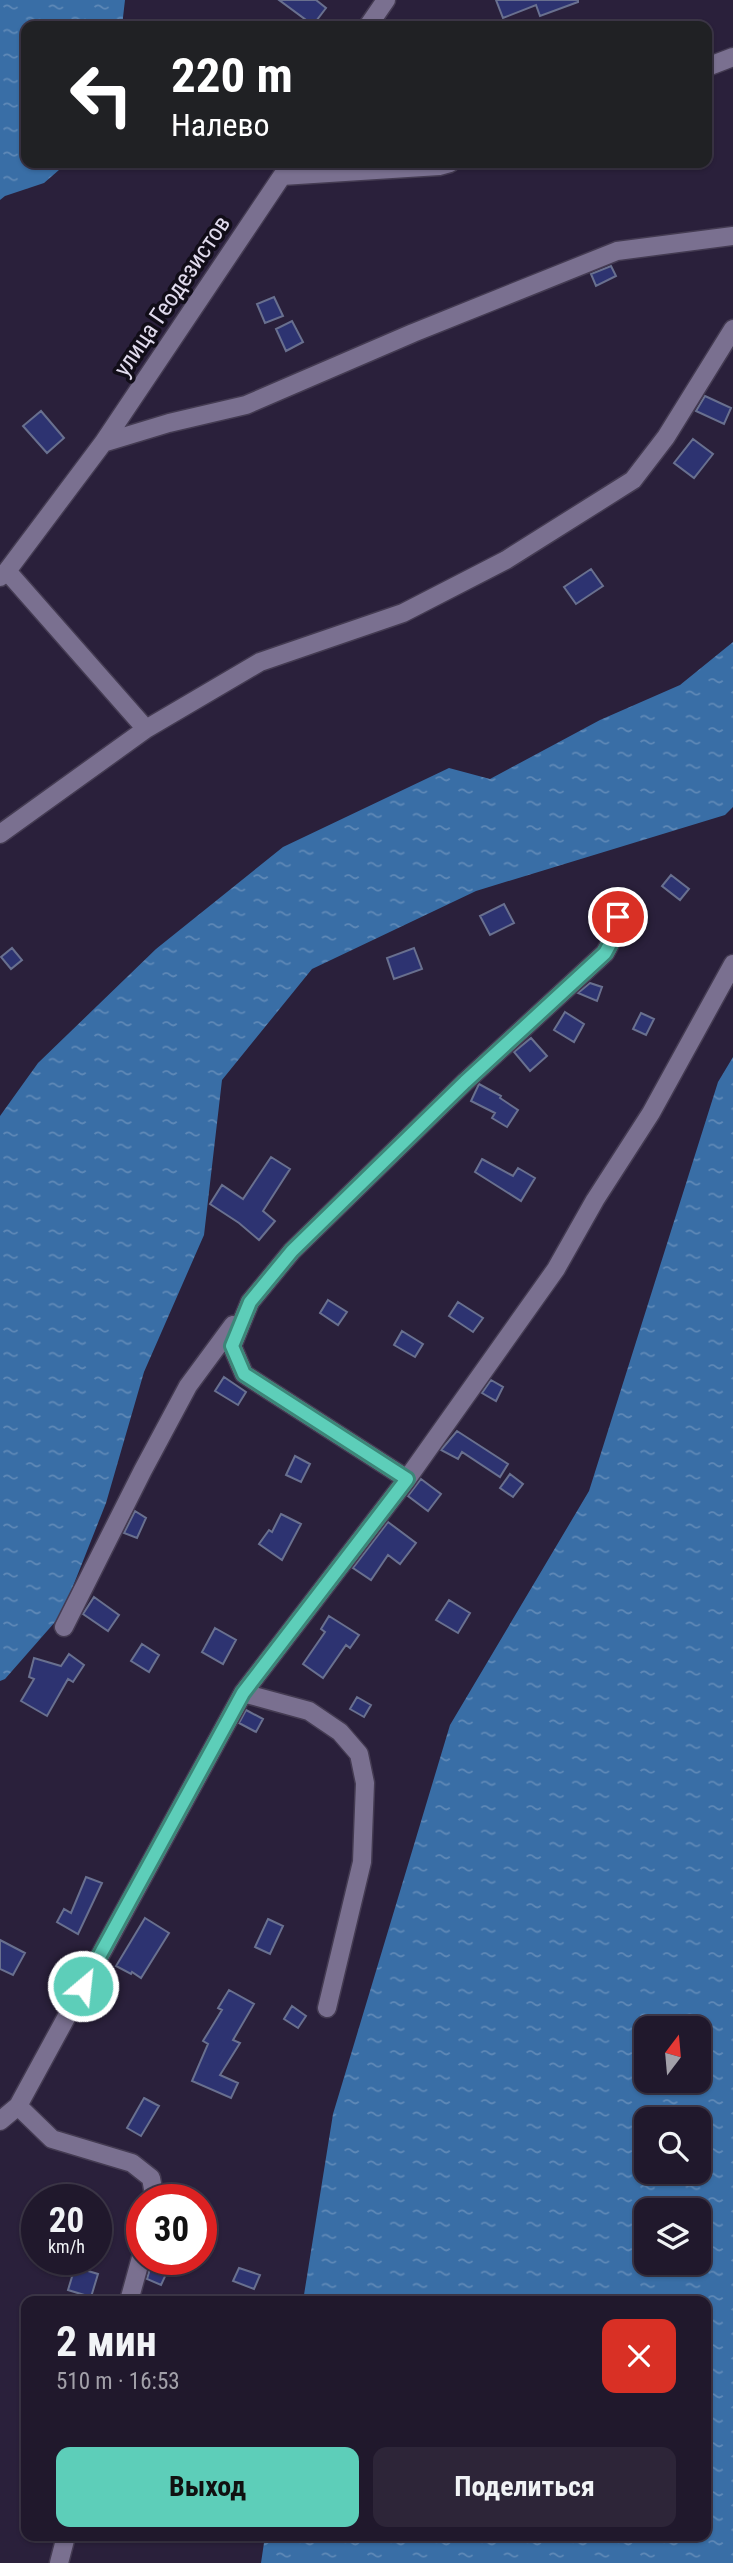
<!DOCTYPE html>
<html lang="ru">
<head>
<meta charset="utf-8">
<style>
  body { margin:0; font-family:"Roboto Condensed",sans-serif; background:#2d2538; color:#f1f3f6; height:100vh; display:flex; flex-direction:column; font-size:26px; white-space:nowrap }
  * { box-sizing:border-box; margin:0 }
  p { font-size:23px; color:#a2a0a9 }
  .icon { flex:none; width:38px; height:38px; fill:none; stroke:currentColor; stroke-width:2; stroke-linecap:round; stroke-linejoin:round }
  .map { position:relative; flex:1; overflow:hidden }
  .side { position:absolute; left:21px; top:2296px; width:690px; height:245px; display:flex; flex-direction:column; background:#20182c; border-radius:14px; box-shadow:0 2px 5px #0004,0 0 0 2px #3d3748 }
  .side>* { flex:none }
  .banner { position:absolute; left:21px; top:21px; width:691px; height:147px; border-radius:14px; box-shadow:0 2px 5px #0004,0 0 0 2px #3d3748; background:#202124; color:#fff; overflow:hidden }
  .needle { width:46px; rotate:16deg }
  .fabs { position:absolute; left:634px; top:2016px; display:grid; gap:14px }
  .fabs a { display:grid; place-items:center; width:77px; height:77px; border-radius:14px; background:#20182c; box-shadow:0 2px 5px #0004,0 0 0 2px #3d3748; font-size:35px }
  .speed { position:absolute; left:21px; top:2184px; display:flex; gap:14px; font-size:35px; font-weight:700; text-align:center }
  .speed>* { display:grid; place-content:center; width:91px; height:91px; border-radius:50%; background:#20182c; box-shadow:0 2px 5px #0004,0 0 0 2px #3d3748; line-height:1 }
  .speed small { font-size:18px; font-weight:400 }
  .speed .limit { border:10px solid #d22; background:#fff; color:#111 }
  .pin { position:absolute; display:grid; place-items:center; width:60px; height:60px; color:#fff; margin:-30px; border:4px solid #fff; border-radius:50%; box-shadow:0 2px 7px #0007 }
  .me { position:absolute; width:77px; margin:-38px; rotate:28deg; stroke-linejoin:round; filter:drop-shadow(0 0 5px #0008) }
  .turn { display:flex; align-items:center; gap:24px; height:147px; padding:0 35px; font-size:32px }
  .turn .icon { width:91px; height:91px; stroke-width:2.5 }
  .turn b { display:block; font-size:49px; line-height:60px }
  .round { display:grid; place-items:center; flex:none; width:74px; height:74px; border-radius:14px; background:#2d2538 }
  .headline { display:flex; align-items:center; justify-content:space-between; height:119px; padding:0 35px }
  h1 { font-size:42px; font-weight:700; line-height:52px }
  .primary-button { display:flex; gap:14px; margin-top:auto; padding:14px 35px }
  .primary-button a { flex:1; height:80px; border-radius:14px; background:#5dceb9; color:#111; font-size:28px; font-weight:700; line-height:80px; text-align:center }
  .primary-button a+a { background:#2d2538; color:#f1f3f6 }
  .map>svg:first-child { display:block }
</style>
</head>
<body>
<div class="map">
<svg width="733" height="2563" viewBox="0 0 733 2563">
  <defs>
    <pattern id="water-ripples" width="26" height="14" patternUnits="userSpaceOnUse" patternTransform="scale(1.75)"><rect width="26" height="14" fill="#396ea6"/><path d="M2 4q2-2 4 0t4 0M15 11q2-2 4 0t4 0" fill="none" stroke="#5f89b7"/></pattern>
  </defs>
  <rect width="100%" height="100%" fill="#2a203b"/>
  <!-- water -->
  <path fill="url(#water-ripples)" fill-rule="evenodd" d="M0 0H125L122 26H26V163H67L44 183 5 196 0 200Z
    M733 642V807L725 815 476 891 312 969 222 1080 204 1235 144 1372 106 1503 62 1614 5 1679 0 1681V1116L38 1063 156 949 283 847 449 768 490 779 600 720 680 685Z
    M733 1057V2563H261L265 2536H705V2301H303L333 2114 450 1725 589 1491 718 1082ZM646 2028H698V2081H646ZM646 2119H698V2172H646ZM646 2210H698V2263H646Z"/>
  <!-- building -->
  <path fill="#2d3371" stroke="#69708f" stroke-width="2" d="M279 0H316L326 8 313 25Z
    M496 0H578V2L540 16 536 5 503 18Z
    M611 266 616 276 596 286 591 274Z
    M274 297 283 316 265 323 257 304Z
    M292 321 303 342 286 351 276 329Z
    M705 396 731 408 724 424 696 411Z
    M41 411 64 438 47 453 23 426Z
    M693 439 713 454 694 478 674 463Z
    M591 569 603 586 576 604 564 587Z
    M671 875 689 889 680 900 662 886Z
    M504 904 514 923 490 935 480 916Z
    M12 948 22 960 11 969 1 957Z
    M414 948 422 969 394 979 387 958Z
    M590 983 602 987 597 1001 578 993Z
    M565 1012 584 1024 574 1042 554 1030Z
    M641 1013 654 1019 646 1035 633 1029Z
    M531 1038 547 1056 530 1071 514 1052Z
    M479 1084 501 1096 500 1098 518 1110 507 1127 492 1118 495 1113 471 1101Z
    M271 1157 290 1169 263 1211 275 1221 259 1240 239 1223 210 1204 222 1185 243 1199Z
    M482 1159 513 1176 518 1168 535 1178 521 1201 475 1172Z
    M328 1300 347 1312 338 1325 320 1313Z
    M458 1302 483 1318 473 1332 449 1316Z
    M402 1331 423 1344 415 1357 394 1345Z
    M224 1377 246 1392 238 1405 215 1391Z
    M491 1380 503 1387 496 1401 482 1393Z
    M457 1431 508 1464 500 1477 462 1452 458 1459 441 1450Z
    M295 1456 310 1464 301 1482 286 1475Z
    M510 1474 523 1484 513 1497 500 1488Z
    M421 1479 441 1494 428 1511 408 1496Z
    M135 1511 146 1518 137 1538 124 1533Z
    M281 1514 301 1524 282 1560 259 1544 269 1530 272 1532Z
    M388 1522 416 1543 400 1564 388 1555 371 1580 353 1568Z
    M94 1597 119 1615 108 1631 83 1614Z
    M449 1600 470 1613 458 1633 436 1620Z
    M329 1616 359 1635 350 1648 346 1645 323 1678 303 1664 325 1632 321 1629Z
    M215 1628 236 1640 223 1664 202 1652Z
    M142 1644 159 1655 149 1672 131 1661Z
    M69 1654 84 1665 73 1682 68 1679 47 1716 21 1701 34 1679 29 1677 34 1658 61 1666Z
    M357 1697 371 1705 364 1717 350 1709Z
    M246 1710 263 1719 256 1732 239 1723Z
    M86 1877 102 1883 78 1934 57 1922 64 1909 71 1913Z
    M145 1918 169 1933 141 1978 132 1972 131 1974 116 1966Z
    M268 1919 283 1926 270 1954 255 1947Z
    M0 1940 25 1953 13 1975 0 1969Z
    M229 1990 254 2004 233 2040 240 2043 220 2075 238 2083 231 2098 192 2081 208 2044 203 2041 222 2010 218 2008Z
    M292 2006 306 2016 298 2028 284 2019Z
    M144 2098 159 2106 141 2136 127 2128Z
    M152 2262 168 2270 161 2285 147 2279Z
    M75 2267 98 2274 91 2297 68 2290Z
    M239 2268 260 2275 254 2289 233 2281Z"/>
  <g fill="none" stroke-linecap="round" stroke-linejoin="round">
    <defs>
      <path id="minor" d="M368 26 386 0
        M707 67 733 57
        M103 443 169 423 246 405 413 333 617 251 733 236
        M7 571 146 729
        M0 577 7 571 103 443 282 176 439 166 450 163
        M0 834 146 729 260 662 403 613 506 560 633 480 666 437 733 329
        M407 1479 244 1374 232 1346 250 1302 292 1251 465 1082 605 953C616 932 623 925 610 902
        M64 1627 143 1470 188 1386 233 1325
        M243 1693 309 1711 340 1732 359 1754 365 1783 362 1862 327 2008
        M18 2106 52 2139 132 2163 151 2178 155 2200
        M0 2121 18 2106 243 1693 407 1479 556 1269 595 1200 651 1113 733 964
        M129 2301 142 2254
        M59 2563 66 2536"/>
    </defs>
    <!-- minor casing -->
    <use href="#minor" stroke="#443b52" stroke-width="21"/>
    <!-- minor -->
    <use href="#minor" stroke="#7a7090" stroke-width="18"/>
  </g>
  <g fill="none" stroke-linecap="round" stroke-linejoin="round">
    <defs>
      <path id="route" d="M83 1986 243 1693 407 1479 244 1374 232 1346 250 1302 292 1251 465 1082 605 953 617 931 618 917"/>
    </defs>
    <!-- route casing -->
    <use href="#route" stroke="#3c8678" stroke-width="18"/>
    <!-- route -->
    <use href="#route" stroke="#5dceb9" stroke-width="12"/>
  </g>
  <g text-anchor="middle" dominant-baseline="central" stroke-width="7" stroke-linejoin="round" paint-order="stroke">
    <!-- street labels -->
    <g font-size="24" fill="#e1dbed" stroke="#110d18">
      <text transform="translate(172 296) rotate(-56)">улица Геодезистов</text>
    </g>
  </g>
</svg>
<div class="fabs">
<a><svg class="needle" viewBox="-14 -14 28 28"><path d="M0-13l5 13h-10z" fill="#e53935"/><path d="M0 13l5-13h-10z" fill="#a2a0a9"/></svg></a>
<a><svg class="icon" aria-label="search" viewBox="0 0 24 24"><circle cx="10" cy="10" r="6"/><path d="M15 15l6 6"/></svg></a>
<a><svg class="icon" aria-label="layers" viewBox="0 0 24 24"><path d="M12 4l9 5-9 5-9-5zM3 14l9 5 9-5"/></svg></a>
</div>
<div class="speed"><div>20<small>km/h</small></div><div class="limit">30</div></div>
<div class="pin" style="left:618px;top:917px;background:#d93025"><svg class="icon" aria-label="arrive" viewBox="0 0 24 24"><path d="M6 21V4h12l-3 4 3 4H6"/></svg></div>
<svg class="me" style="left:83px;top:1986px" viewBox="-20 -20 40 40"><circle r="17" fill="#5dceb9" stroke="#fff" stroke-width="3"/><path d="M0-11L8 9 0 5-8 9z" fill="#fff"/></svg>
<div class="banner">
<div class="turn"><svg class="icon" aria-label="left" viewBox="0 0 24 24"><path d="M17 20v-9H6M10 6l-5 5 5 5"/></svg><div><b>220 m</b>Налево</div></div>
</div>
<section class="side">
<div class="headline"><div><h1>2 мин</h1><p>510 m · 16:53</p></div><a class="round" style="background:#d93025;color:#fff"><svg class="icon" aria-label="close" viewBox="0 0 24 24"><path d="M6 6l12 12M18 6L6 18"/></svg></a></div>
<div class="primary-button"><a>Выход</a><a>Поделиться</a></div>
</section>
</div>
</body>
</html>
